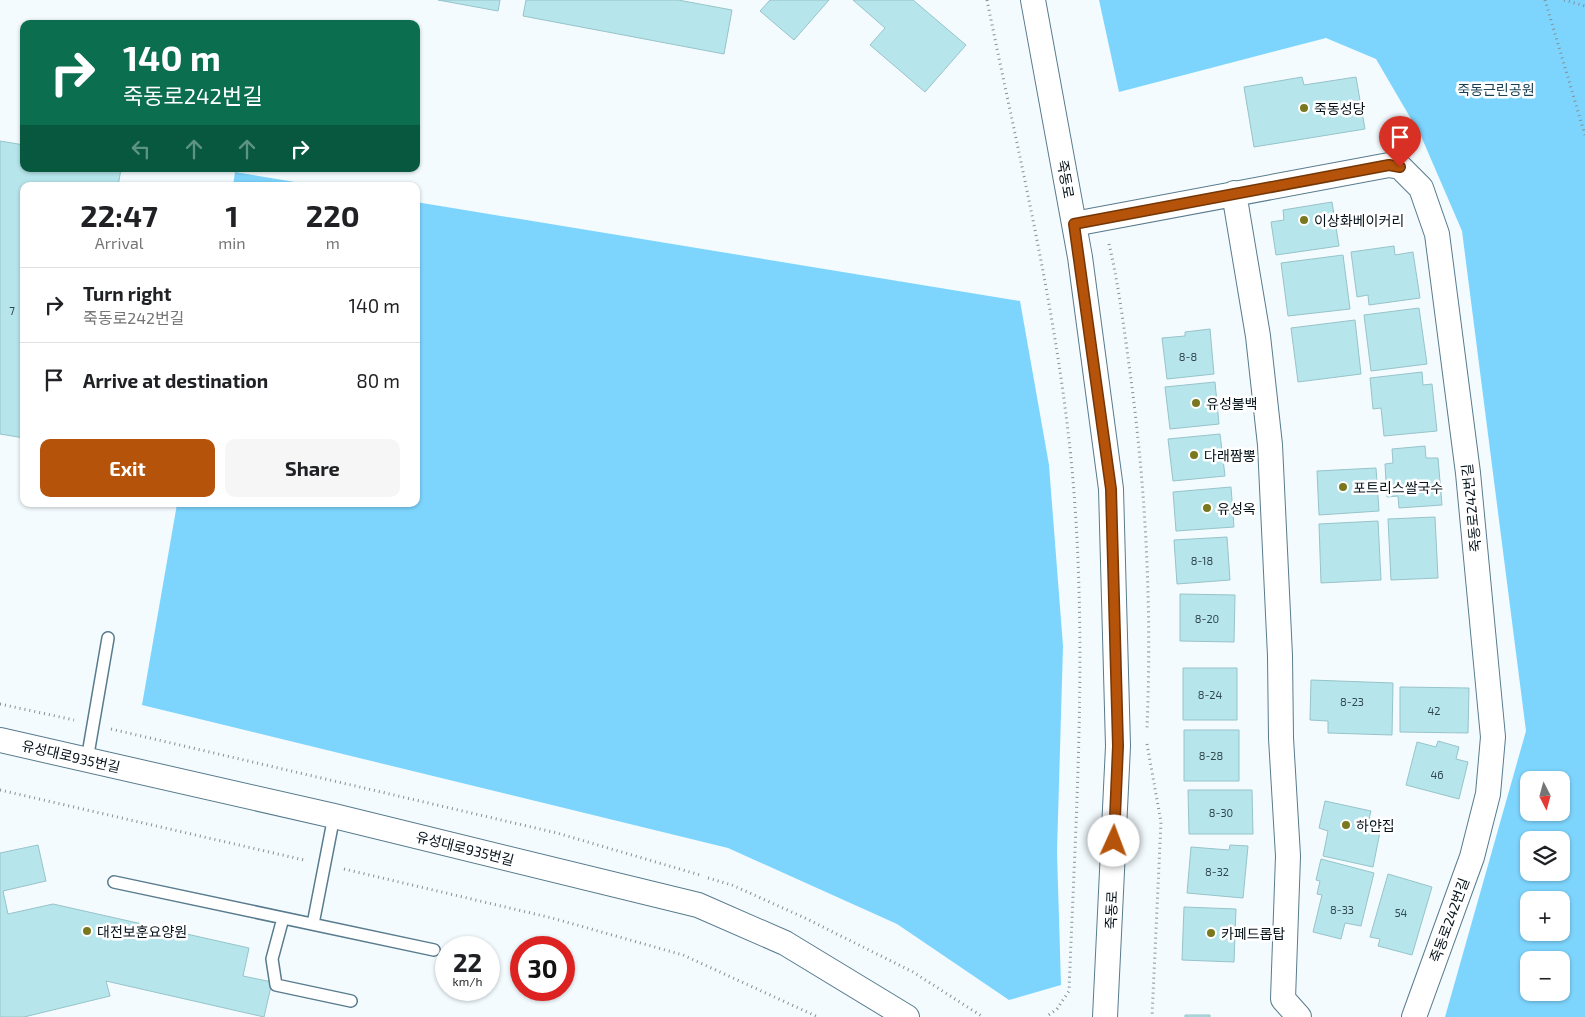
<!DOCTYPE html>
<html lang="en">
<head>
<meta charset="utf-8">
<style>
  body { margin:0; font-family:"Exo 2","Noto Sans KR",sans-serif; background:#f6f6f6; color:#202124; height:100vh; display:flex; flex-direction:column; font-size:19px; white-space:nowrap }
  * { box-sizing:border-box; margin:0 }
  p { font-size:16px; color:#757577 }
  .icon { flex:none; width:28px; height:28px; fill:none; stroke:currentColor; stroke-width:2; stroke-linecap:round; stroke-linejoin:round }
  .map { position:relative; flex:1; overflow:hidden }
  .drawer { position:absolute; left:20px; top:182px; width:400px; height:325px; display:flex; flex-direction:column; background:#fff; border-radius:10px; box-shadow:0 1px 4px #0004 }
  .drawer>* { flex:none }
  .guide { position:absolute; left:20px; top:20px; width:400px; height:152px; border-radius:10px; box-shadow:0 1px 4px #0004; background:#0b6e4f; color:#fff; overflow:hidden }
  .needle { width:32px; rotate:174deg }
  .buttons { position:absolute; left:1520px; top:771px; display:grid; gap:10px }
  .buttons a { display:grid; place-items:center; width:50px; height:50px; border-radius:10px; background:#fff; box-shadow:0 1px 4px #0004; font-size:25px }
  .speed { position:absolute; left:435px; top:936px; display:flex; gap:10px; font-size:25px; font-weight:700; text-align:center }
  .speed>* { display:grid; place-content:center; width:65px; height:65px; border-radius:50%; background:#fff; box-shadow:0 1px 4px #0004; line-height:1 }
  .speed small { font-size:12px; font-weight:400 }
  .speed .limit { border:8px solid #d22; background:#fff; color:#111 }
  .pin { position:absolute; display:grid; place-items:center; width:42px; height:42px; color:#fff; margin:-51px -21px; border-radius:50% 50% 50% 0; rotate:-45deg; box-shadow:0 0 5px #0007 }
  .pin .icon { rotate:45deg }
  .me { position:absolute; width:55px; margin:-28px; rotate:2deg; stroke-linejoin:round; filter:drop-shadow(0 0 4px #0008) }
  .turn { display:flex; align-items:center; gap:18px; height:105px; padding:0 20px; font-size:22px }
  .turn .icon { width:65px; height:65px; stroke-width:2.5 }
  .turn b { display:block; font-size:35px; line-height:42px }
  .lanes { display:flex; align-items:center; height:48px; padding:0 20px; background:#0003; justify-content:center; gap:25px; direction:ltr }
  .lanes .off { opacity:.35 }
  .eta { display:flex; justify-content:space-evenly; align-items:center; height:85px; text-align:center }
  .eta b { font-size:30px; font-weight:700; line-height:35px }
  .primary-button { display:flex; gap:10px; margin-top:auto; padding:10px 20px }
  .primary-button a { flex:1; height:58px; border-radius:10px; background:#b45309; color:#fff; font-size:20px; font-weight:700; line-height:58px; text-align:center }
  .primary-button a+a { background:#f6f6f6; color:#202124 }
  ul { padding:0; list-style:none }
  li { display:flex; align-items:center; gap:15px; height:75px; padding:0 20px; border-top:1px solid #e0e0e0 }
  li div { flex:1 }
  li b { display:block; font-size:19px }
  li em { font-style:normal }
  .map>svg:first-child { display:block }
</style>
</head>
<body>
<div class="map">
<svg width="1585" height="1017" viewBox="0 0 1585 1017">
  <rect width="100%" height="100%" fill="#f3fbff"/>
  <!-- green -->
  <path fill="#7dd5fe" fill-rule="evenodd" d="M1099 0H1585V1017H1445L1526 731 1462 231 1421 136 1376 59 1326 38 1119 92ZM1529 780H1561V812H1529ZM1529 840H1561V872H1529ZM1529 900H1561V932H1529ZM1529 960H1561V992H1529Z
    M235 172 319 186H233Z
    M416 202 1020 301 1049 465 1063 646 1057 852 1061 985 1009 1000 897 924 728 848 142 705 177 504H416Z"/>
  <!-- building -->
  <path fill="#b6e5eb" stroke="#96c4ca" d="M438 0H500L498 11Z
    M526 0H678L732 10 724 54 523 16Z
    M770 0H829L794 40 760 11Z
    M853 0H913L966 45 925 92 870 45 885 28Z
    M1302 77 1304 85 1356 77 1365 129 1254 147 1244 87Z
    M0 141 24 145V169H121L118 186H24V438L0 434Z
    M1332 202 1339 246 1276 255 1271 222 1284 220 1283 210Z
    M1394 246 1395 255 1413 252 1420 298 1369 305 1368 295 1357 297 1351 252Z
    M1343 255 1350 309 1288 316 1281 263Z
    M1419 308 1427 364 1371 371 1364 315Z
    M1355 320 1361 374 1298 382 1291 328Z
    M1210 329 1214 374 1167 379 1162 338 1185 336V332Z
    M1422 372 1423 385 1432 384 1437 431 1384 436 1381 408 1373 409 1370 378Z
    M1215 382 1219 424 1170 429 1165 387Z
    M1220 434 1225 476 1173 481 1168 439Z
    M1425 446 1426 458H1438L1442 505 1399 508 1398 496 1387 497 1385 464 1393 463 1392 449Z
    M1376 468 1379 511 1319 515 1317 471Z
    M1231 487 1234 527 1176 531 1173 492Z
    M1435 517 1438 578 1391 580 1388 519Z
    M1378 521 1381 580 1321 583 1319 524Z
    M1227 537 1230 580 1177 584 1174 540Z
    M1180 594 1235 595 1234 642 1180 641Z
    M1183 668H1237V720H1183Z
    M1311 680 1393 683 1392 735 1328 733V721L1310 720Z
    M1400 687 1469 688 1468 733 1400 732Z
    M1184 730H1239V781H1184Z
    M1438 741 1459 747 1456 759 1468 762 1459 799 1406 785 1417 742 1436 747Z
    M1188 790H1252L1253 834H1189Z
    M1325 801 1371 811 1369 819 1382 822 1373 867 1323 856 1328 831 1319 828Z
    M38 845 46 881 3 891 8 914 53 904 249 948 243 976 272 982 264 1017 106 981 110 996 24 1017H0V853Z
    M1230 845 1248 846 1243 898 1187 893 1191 847 1229 850Z
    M1321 859 1374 873 1361 926 1345 923 1341 939 1313 932 1322 895 1317 894 1320 881 1316 880Z
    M1388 874 1432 887 1412 955 1378 946 1380 939 1370 937Z
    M1184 907 1236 909 1234 962 1182 960Z
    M1185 1015H1210V1017H1185Z"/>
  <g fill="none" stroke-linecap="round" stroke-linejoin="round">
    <defs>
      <path id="service" d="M87 760 108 638
        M114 882 434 950
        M283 918 272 959 276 985 351 1001
        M313 924 334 816"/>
      <path id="minor" d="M1033 0 1080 257 1111 489 1118 746 1105 1017
        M1234 193 1258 336 1270 445 1280 656 1281 738 1288 856 1283 999 1299 1017
        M1074 224 1389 165 1400 167 1421 188 1437 234 1468 473 1493 737 1488 794 1472 857 1414 1017
        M0 740 334 816 698 905 785 943 907 1017"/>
    </defs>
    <!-- service casing -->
    <use href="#service" stroke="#587b8d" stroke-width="14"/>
    <!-- minor casing -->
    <use href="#minor" stroke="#587b8d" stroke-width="26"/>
    <!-- path -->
    <path stroke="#869095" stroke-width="3" stroke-dasharray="1 4" stroke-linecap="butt" d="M987 0C1017 149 1054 298 1070 449 1089 629 1076 810 1069 991L1057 1009 1046 1017
      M1545 0 1585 135
      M1564 0 1585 6
      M1109 244C1119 286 1124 329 1130 372 1146 490 1152 608 1147 728
      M0 704 74 720
      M111 729 557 833 700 875
      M1147 744 1161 822 1152 1017
      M0 790 304 860
      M344 869 552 918 683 955 818 1017
      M708 878 732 885 805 918 913 972 983 1017"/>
    <!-- service -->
    <use href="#service" stroke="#fff" stroke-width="11"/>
    <!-- minor -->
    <use href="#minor" stroke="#fff" stroke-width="24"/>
  </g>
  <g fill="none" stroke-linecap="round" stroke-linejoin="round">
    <defs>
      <path id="route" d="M1114 841 1118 746 1111 489 1074 224 1389 165 1400 167"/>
    </defs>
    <!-- route casing -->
    <use href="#route" stroke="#753606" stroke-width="12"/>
    <!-- route -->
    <use href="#route" stroke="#b45309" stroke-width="9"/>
  </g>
  <!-- markers -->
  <g fill="#79781f" stroke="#fff" stroke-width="2">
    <circle cx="1304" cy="108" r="5"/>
    <circle cx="1304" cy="220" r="5"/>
    <circle cx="1196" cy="403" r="5"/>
    <circle cx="1194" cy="455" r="5"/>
    <circle cx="1343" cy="487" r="5"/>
    <circle cx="1207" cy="508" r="5"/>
    <circle cx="1346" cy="825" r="5"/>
    <circle cx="87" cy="931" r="5"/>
    <circle cx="1211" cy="933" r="5"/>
  </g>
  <g text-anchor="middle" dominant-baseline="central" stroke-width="5" stroke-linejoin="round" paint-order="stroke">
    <!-- number labels -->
    <g font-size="11" fill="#31474e">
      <text x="12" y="310">7</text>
      <text x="1188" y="356">8-8</text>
      <text x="1202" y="560">8-18</text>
      <text x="1207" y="618">8-20</text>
      <text x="1210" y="694">8-24</text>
      <text x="1352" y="701">8-23</text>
      <text x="1434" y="710">42</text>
      <text x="1211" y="755">8-28</text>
      <text x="1437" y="774">46</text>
      <text x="1221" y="812">8-30</text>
      <text x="1217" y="871">8-32</text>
      <text x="1342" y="909">8-33</text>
      <text x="1401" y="912">54</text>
    </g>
    <!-- park labels -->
    <g font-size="14" fill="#1a4153" stroke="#fff">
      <text x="1496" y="89">죽동근린공원</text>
    </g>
    <!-- poi labels -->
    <g font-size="14" fill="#051219" stroke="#fff" text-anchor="start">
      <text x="1314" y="108">죽동성당</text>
      <text x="1314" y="220">이상화베이커리</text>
      <text x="1206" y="403">유성불백</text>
      <text x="1204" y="455">다래짬뽕</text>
      <text x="1353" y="487">포트리스쌀국수</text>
      <text x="1217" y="508">유성옥</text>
      <text x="1356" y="825">하얀집</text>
      <text x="97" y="931">대전보훈요양원</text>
      <text x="1221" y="933">카페드롭탑</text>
    </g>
    <!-- street labels -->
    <g font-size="14" fill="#051219" stroke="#fff">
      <text transform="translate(1066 179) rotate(80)">죽동로</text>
      <text transform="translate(1471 508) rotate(-96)">죽동로242번길</text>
      <text transform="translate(71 756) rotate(13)">유성대로935번길</text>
      <text transform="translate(465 848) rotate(14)">유성대로935번길</text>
      <text transform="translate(1111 910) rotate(-88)">죽동로</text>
      <text transform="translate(1449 920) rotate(-70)">죽동로242번길</text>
    </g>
  </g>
</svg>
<div class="buttons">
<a><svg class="needle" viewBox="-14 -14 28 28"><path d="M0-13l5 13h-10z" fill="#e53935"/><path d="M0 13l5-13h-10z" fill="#757577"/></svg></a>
<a><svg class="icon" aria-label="layers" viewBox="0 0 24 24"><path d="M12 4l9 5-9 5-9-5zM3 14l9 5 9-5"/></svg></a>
<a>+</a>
<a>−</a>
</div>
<div class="speed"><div>22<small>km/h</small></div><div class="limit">30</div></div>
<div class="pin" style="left:1400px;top:167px;background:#d93025"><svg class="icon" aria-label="arrive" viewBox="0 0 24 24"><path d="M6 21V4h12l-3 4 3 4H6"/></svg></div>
<svg class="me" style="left:1114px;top:841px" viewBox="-20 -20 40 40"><circle r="19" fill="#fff"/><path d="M0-13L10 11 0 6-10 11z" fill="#b45309"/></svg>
<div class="guide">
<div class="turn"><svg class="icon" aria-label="right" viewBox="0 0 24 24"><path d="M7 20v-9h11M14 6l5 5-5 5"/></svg><div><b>140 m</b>죽동로242번길</div></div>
<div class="lanes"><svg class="icon off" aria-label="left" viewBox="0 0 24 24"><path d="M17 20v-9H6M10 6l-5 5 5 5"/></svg><svg class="icon off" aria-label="ahead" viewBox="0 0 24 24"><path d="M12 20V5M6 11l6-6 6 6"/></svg><svg class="icon off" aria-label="ahead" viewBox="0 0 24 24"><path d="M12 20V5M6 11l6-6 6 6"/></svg><svg class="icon" aria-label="right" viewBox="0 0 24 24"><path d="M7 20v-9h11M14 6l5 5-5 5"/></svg></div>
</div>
<section class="drawer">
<div class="eta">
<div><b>22:47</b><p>Arrival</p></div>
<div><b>1</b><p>min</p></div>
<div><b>220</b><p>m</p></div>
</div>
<ul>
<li><svg class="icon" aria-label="right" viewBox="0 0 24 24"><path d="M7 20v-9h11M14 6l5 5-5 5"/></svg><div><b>Turn right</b><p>죽동로242번길</p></div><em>140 m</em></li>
<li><svg class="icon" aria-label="arrive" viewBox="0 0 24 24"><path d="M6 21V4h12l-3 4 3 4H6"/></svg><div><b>Arrive at destination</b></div><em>80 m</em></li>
</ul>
<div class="primary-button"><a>Exit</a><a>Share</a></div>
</section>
</div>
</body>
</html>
